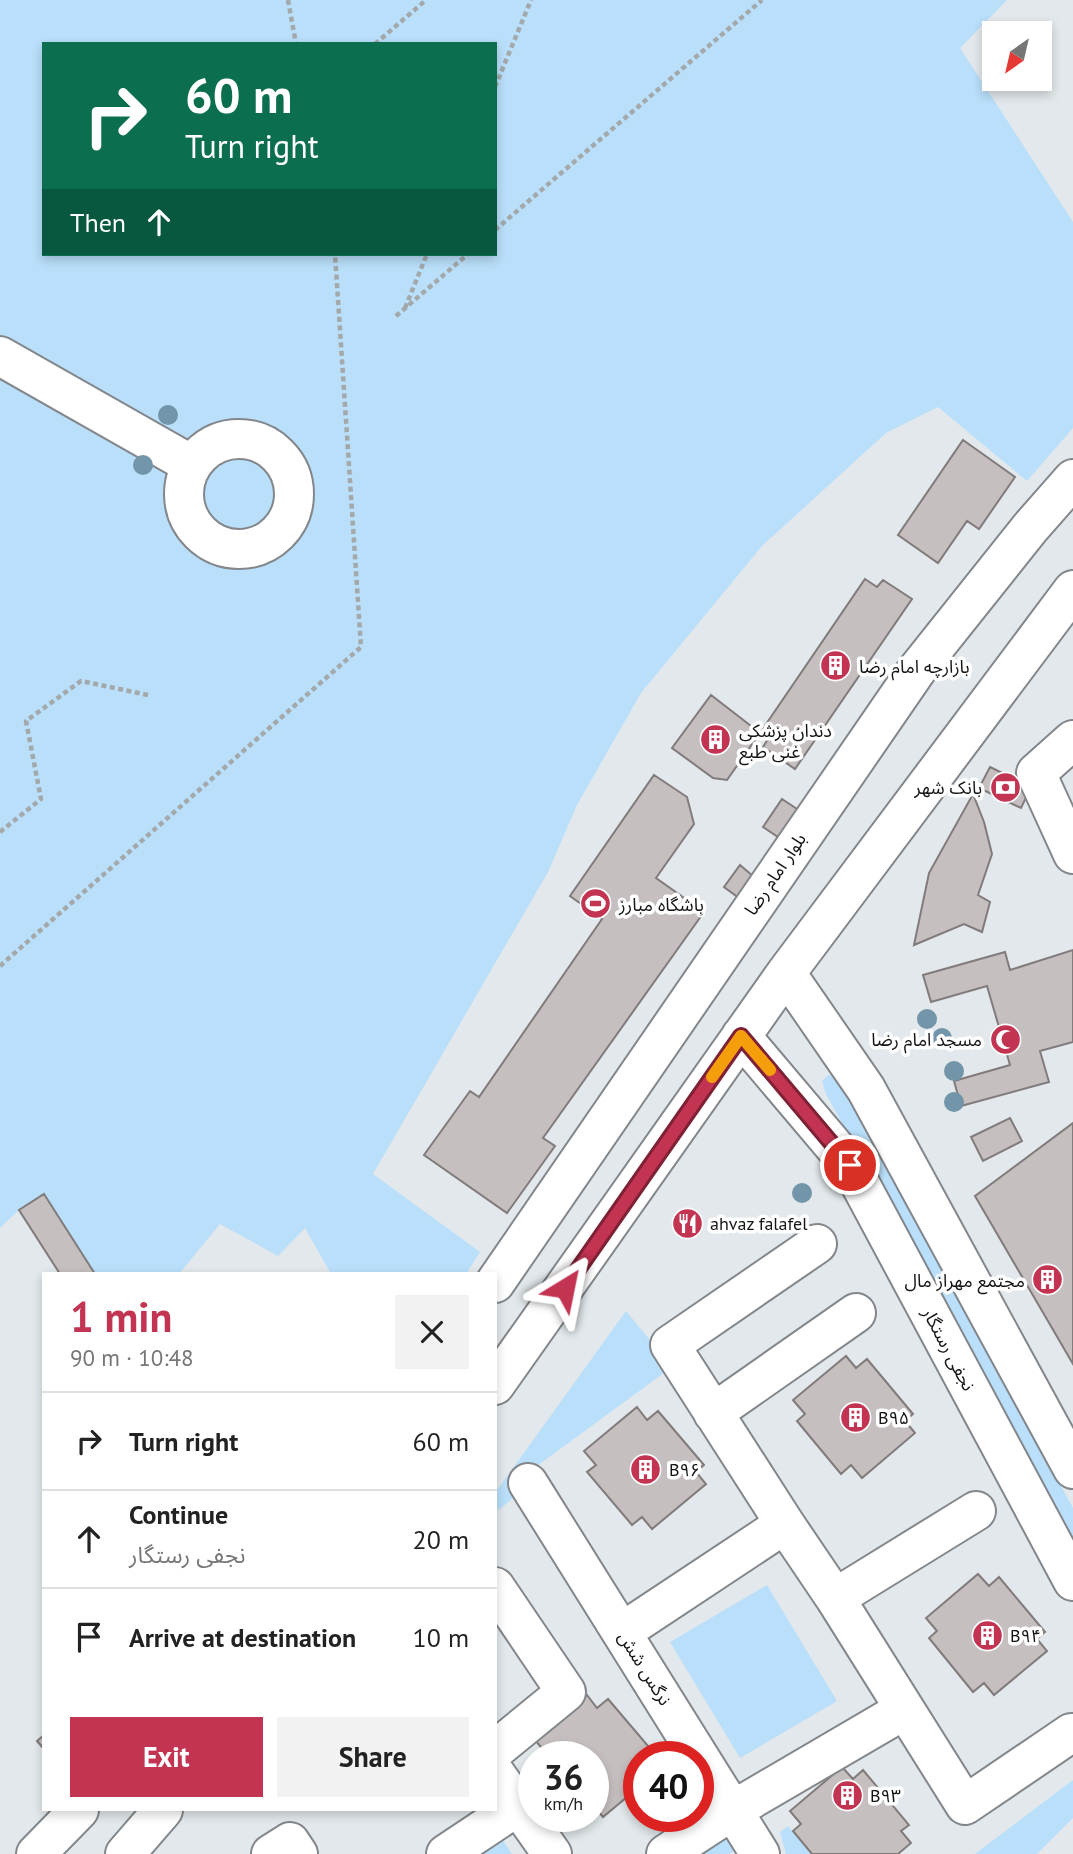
<!DOCTYPE html>
<html lang="en">
<head>
<meta charset="utf-8">
<style>
  body { margin:0; font-family:"PT Sans","Noto Sans Arabic",sans-serif; background:#f2f2f2; color:#222; height:100vh; display:flex; flex-direction:column; font-size:26px; white-space:nowrap }
  * { box-sizing:border-box; margin:0 }
  p { font-size:23px; color:#767676 }
  .icon { flex:none; width:38px; height:38px; fill:none; stroke:currentColor; stroke-width:2; stroke-linecap:round; stroke-linejoin:round }
  .map { position:relative; flex:1; overflow:hidden }
  .drawer { position:absolute; left:42px; top:1272px; width:455px; height:539px; display:flex; flex-direction:column; background:#fff; border-radius:0px; box-shadow:0 4px 10px #0003 }
  .drawer>* { flex:none }
  .hud { position:absolute; left:42px; top:42px; width:455px; height:214px; border-radius:0px; box-shadow:0 4px 10px #0003; background:#0b6e4f; color:#fff; overflow:hidden }
  .needle { width:46px; rotate:214deg }
  .tools { position:absolute; left:982px; top:21px; display:grid; gap:14px }
  .tools a { display:grid; place-items:center; width:70px; height:70px; border-radius:0px; background:#fff; box-shadow:0 4px 10px #0003; font-size:35px }
  .speed { position:absolute; left:518px; top:1741px; display:flex; gap:14px; font-size:35px; font-weight:700; text-align:center }
  .speed>* { display:grid; place-content:center; width:91px; height:91px; border-radius:50%; background:#fff; box-shadow:0 4px 10px #0003; line-height:1 }
  .speed small { font-size:18px; font-weight:400 }
  .speed .limit { border:10px solid #d22; background:#fff; color:#111 }
  .pin { position:absolute; display:grid; place-items:center; width:60px; height:60px; color:#fff; margin:-30px; border:4px solid #fff; border-radius:50%; box-shadow:0 2px 7px #0007 }
  .me { position:absolute; width:77px; margin:-38px; rotate:35deg; stroke-linejoin:round; filter:drop-shadow(0 0 5px #0008) }
  .turn { display:flex; align-items:center; gap:24px; height:147px; padding:0 28px; font-size:32px }
  .turn .icon { width:91px; height:91px; stroke-width:2.5 }
  .turn b { display:block; font-size:49px; line-height:60px }
  .then { display:flex; align-items:center; height:66px; padding:0 28px; background:#0003; gap:14px; font-size:26px }
  .round { display:grid; place-items:center; flex:none; width:74px; height:74px; border-radius:0px; background:#f2f2f2 }
  .head { display:flex; align-items:center; justify-content:space-between; height:119px; padding:0 28px }
  h1 { font-size:42px; font-weight:600; line-height:52px; color:#c33352 }
  .cta { display:flex; gap:14px; margin-top:auto; padding:14px 28px }
  .cta a { flex:1; height:80px; border-radius:0px; background:#c33352; color:#fff; font-size:28px; font-weight:600; line-height:80px; text-align:center }
  .cta a+a { background:#f2f2f2; color:#222 }
  ul { padding:0; list-style:none }
  li { display:flex; align-items:center; gap:21px; height:98px; padding:0 28px; border-top:2px solid #e0e0e0 }
  li div { flex:1 }
  li b { display:block; font-size:26px }
  li em { font-style:normal }
  .map>svg:first-child { display:block }
</style>
</head>
<body>
<div class="map">
<svg width="1073" height="1854" viewBox="0 0 1073 1854">
  <rect width="100%" height="100%" fill="#e2e8eb"/>
  <!-- green -->
  <path fill="#badffa" fill-rule="evenodd" d="M0 0H1007L960 48 1073 222V428L1027 481 938 407 886 433 762 546 641 693 577 805 548 872 373 1174 480 1252 466 1274H331L305 1228 278 1256 220 1224 179 1274H95L44 1194 19 1210 0 1228ZM44 44H495V254H44Z
    M828 1075 838 1077 1073 1508V1546L825 1092 822 1081Z
    M626 1311 672 1367 511 1485 514 1497 499 1510 495 1506V1493Z
    M767 1585 837 1701 740 1758 670 1642Z
    M1073 1780V1818L1037 1854H975Z
    M788 1826 812 1854H786L780 1832Z
    M727 1835 740 1847 729 1854H694Z
    M502 1839 512 1854H480Z"/>
  <!-- building -->
  <path fill="#c6bfc0" stroke="#817b7b" stroke-width="2" d="M963 440 1015 477 979 529 967 521 938 563 898 535Z
    M865 579 877 587 883 580 912 599 795 769 763 747 768 739 760 733Z
    M711 695 760 733 727 780 713 778 672 748Z
    M990 767 1031 787 1021 808 979 788Z
    M654 775 687 797 694 824 656 878 704 912 543 1138 555 1146 507 1213 424 1155 470 1091 479 1097 602 919 570 896Z
    M973 794 984 822 992 854 978 895 990 902 982 932 964 924 914 945 929 873Z
    M782 799 800 811 781 839 763 827Z
    M740 865 754 877 739 898 724 887Z
    M1073 950V1042L1040 1051 1049 1082 961 1106 954 1081 1010 1065 987 986 931 1002 923 975 1005 952 1010 970Z
    M1010 1118 1022 1141 983 1161 971 1137Z
    M1073 1123V1364L975 1196Z
    M44 1194 95 1274H60L19 1210Z
    M846 1356 856 1368 867 1359 913 1414 905 1421 915 1433 862 1478 851 1465 841 1474 797 1421 805 1414 793 1400Z
    M637 1407 647 1420 658 1411 704 1465 696 1472 706 1484 652 1529 642 1517 632 1525 587 1472 596 1465 584 1451Z
    M978 1574 989 1586 999 1577 1045 1632 1037 1639 1047 1651 994 1695 984 1683 973 1692 929 1638 937 1631 926 1618Z
    M587 1695 597 1708 608 1699 654 1753 650 1757H639V1787L603 1817 593 1805V1757H541L546 1753 535 1740Z
    M44 1735V1749L37 1741Z
    M842 1767 853 1779 863 1770 909 1825 901 1831 911 1843 898 1854H812L793 1831 801 1824 790 1811Z"/>
  <g fill="none" stroke-linecap="round" stroke-linejoin="round">
    <defs>
      <path id="minor" d="M0 356 192 465
        M184 494a55 55 0 1 1 110 0a55 55 0 1 1-110 0Z
        M1073 740 1036 773 1073 854
        M786 973 866 1089 1073 1469
        M741 1036 850 1165 1073 1581
        M817 1244 670 1345 785 1524 835 1598 965 1805 1071 1733
        M495 1283 916 671 1030 528 1073 479
        M495 1385 786 973 1073 590
        M713 1413 856 1313
        M528 1483 760 1854
        M495 1587 566 1692 495 1750
        M835 1598 976 1511
        M622 1632 785 1524
        M495 1773 552 1854
        M36 1854 79 1810
        M125 1854 163 1810
        M271 1854 290 1842 298 1854
        M446 1854 518 1806
        M666 1854 733 1810 904 1710"/>
    </defs>
    <!-- minor casing -->
    <use href="#minor" stroke="#83878b" stroke-width="42"/>
    <!-- path -->
    <path stroke="#a3a8ab" stroke-width="4.5" stroke-dasharray="5 3.5" stroke-linecap="butt" d="M288 0 296 44
      M375 44 426 0
      M495 87 531 0
      M495 230 762 0
      M405 308 427 254
      M396 316 468 254
      M0 832 41 799 26 721 81 681 148 695
      M0 966 361 647 335 254"/>
    <!-- minor -->
    <use href="#minor" stroke="#fff" stroke-width="38"/>
  </g>
  <!-- trees -->
  <g fill="#7395a9">
    <circle cx="168" cy="415" r="10"/>
    <circle cx="143" cy="465" r="10"/>
    <circle cx="927" cy="1019" r="10"/>
    <circle cx="942" cy="1038" r="10"/>
    <circle cx="954" cy="1071" r="10"/>
    <circle cx="954" cy="1102" r="10"/>
    <circle cx="802" cy="1193" r="10"/>
  </g>
  <g fill="none" stroke-linecap="round" stroke-linejoin="round">
    <defs>
      <path id="route" d="M565 1288 741 1036 850 1165"/>
    </defs>
    <!-- route casing -->
    <use href="#route" stroke="#7f2135" stroke-width="18"/>
    <!-- route -->
    <use href="#route" stroke="#c33352" stroke-width="12"/>
    <!-- slow -->
    <path stroke="#f59e0b" stroke-width="12" d="M712 1077 741 1036 770 1070"/>
  </g>
  <!-- icons -->
  <defs>
    <symbol id="building-disc" viewBox="-11 -11 22 22"><circle r="9.5" fill="#c33352" stroke="#fff"/><path d="M-4-6H4V6H1V3H-1V6H-4ZM-2.5-4.3h1.7v1.8h-1.7ZM.8-4.3h1.7v1.8H.8ZM-2.5-1h1.7V.8h-1.7ZM.8-1h1.7V.8H.8Z" fill="#fff"/></symbol>
    <symbol id="bank-disc" viewBox="-11 -11 22 22"><circle r="9.5" fill="#c33352" stroke="#fff"/><path d="M-6-4H6V4H-6ZM0-2.3a2.3 2.3 0 1 0 0 4.6a2.3 2.3 0 1 0 0-4.6Z" fill="#fff"/></symbol>
    <symbol id="stadium-disc" viewBox="-11 -11 22 22"><circle r="9.5" fill="#c33352" stroke="#fff"/><path d="M0-5a6.5 5 0 1 0 0 10a6.5 5 0 1 0 0-10ZM-3.5-1.8h7v3.6h-7Z" fill="#fff"/></symbol>
    <symbol id="mosque-disc" viewBox="-11 -11 22 22"><circle r="9.5" fill="#c33352" stroke="#fff"/><path d="M3.5-4.9A6 6 0 1 0 3.5 4.9A5 5 0 1 1 3.5-4.9Z" fill="#fff"/></symbol>
    <symbol id="restaurant-disc" viewBox="-11 -11 22 22"><circle r="9.5" fill="#c33352" stroke="#fff"/><path d="M-5-6h1v4h1v-4h1v4h1v-4h1v5L-1.5 .5V6h-2V.5L-5-1ZM5-6V6H3V1.5H1.5Q1.5-4 5-6Z" fill="#fff"/></symbol>
  </defs>
  <g fill-rule="evenodd">
    <use href="#building-disc" x="818" y="648" width="35" height="35"/>
    <use href="#building-disc" x="698" y="722" width="35" height="35"/>
    <use href="#bank-disc" x="988" y="770" width="35" height="35"/>
    <use href="#stadium-disc" x="578" y="886" width="35" height="35"/>
    <use href="#mosque-disc" x="988" y="1022" width="35" height="35"/>
    <use href="#restaurant-disc" x="670" y="1206" width="35" height="35"/>
    <use href="#building-disc" x="1030" y="1262" width="35" height="35"/>
    <use href="#building-disc" x="838" y="1400" width="35" height="35"/>
    <use href="#building-disc" x="628" y="1452" width="35" height="35"/>
    <use href="#building-disc" x="970" y="1618" width="35" height="35"/>
    <use href="#building-disc" x="830" y="1778" width="35" height="35"/>
  </g>
  <g text-anchor="middle" dominant-baseline="central" stroke-width="7" stroke-linejoin="round" paint-order="stroke">
    <!-- poi labels -->
    <g font-size="18" fill="#121415" stroke="#fff" text-anchor="start">
      <text x="859" y="666">بازارچه امام رضا</text>
      <text x="739" y="730">دندان پزشکی<tspan x="739" dy="21">غنی طبع</tspan></text>
      <text x="982" y="787" text-anchor="end">بانک شهر</text>
      <text x="619" y="904">باشگاه مبارز</text>
      <text x="982" y="1039" text-anchor="end">مسجد امام رضا</text>
      <text x="710" y="1223">ahvaz falafel</text>
      <text x="1025" y="1280" text-anchor="end">مجتمع مهراز مال</text>
      <text x="878" y="1417">B۹۵</text>
      <text x="669" y="1469">B۹۶</text>
      <text x="1010" y="1635">B۹۴</text>
      <text x="870" y="1795">B۹۳</text>
    </g>
    <!-- street labels -->
    <g font-size="18" fill="#121415" stroke="#fff">
      <text transform="translate(775 874) rotate(-56)">بلوار امام رضا</text>
      <text transform="translate(949 1349) rotate(62)">نجفی رستگار</text>
      <text transform="translate(645 1668) rotate(58)">نرگس شش</text>
    </g>
  </g>
</svg>
<div class="tools">
<a><svg class="needle" viewBox="-14 -14 28 28"><path d="M0-13l5 13h-10z" fill="#e53935"/><path d="M0 13l5-13h-10z" fill="#767676"/></svg></a>
</div>
<div class="speed"><div>36<small>km/h</small></div><div class="limit">40</div></div>
<div class="pin" style="left:850px;top:1165px;background:#d93025"><svg class="icon" aria-label="arrive" viewBox="0 0 24 24"><path d="M6 21V4h12l-3 4 3 4H6"/></svg></div>
<svg class="me" style="left:565px;top:1288px" viewBox="-20 -20 40 40"><path d="M0-17L14 15 0 8-14 15z" fill="#c33352" stroke="#fff" stroke-width="4"/></svg>
<div class="hud">
<div class="turn"><svg class="icon" aria-label="right" viewBox="0 0 24 24"><path d="M7 20v-9h11M14 6l5 5-5 5"/></svg><div><b>60 m</b>Turn right</div></div>
<div class="then">Then<svg class="icon" aria-label="ahead" viewBox="0 0 24 24"><path d="M12 20V5M6 11l6-6 6 6"/></svg></div>
</div>
<section class="drawer">
<div class="head"><div><h1>1 min</h1><p>90 m · 10:48</p></div><a class="round"><svg class="icon" aria-label="close" viewBox="0 0 24 24"><path d="M6 6l12 12M18 6L6 18"/></svg></a></div>
<ul>
<li><svg class="icon" aria-label="right" viewBox="0 0 24 24"><path d="M7 20v-9h11M14 6l5 5-5 5"/></svg><div><b>Turn right</b></div><em>60 m</em></li>
<li><svg class="icon" aria-label="ahead" viewBox="0 0 24 24"><path d="M12 20V5M6 11l6-6 6 6"/></svg><div><b>Continue</b><p>نجفی رستگار</p></div><em>20 m</em></li>
<li><svg class="icon" aria-label="arrive" viewBox="0 0 24 24"><path d="M6 21V4h12l-3 4 3 4H6"/></svg><div><b>Arrive at destination</b></div><em>10 m</em></li>
</ul>
<div class="cta"><a>Exit</a><a>Share</a></div>
</section>
</div>
</body>
</html>
